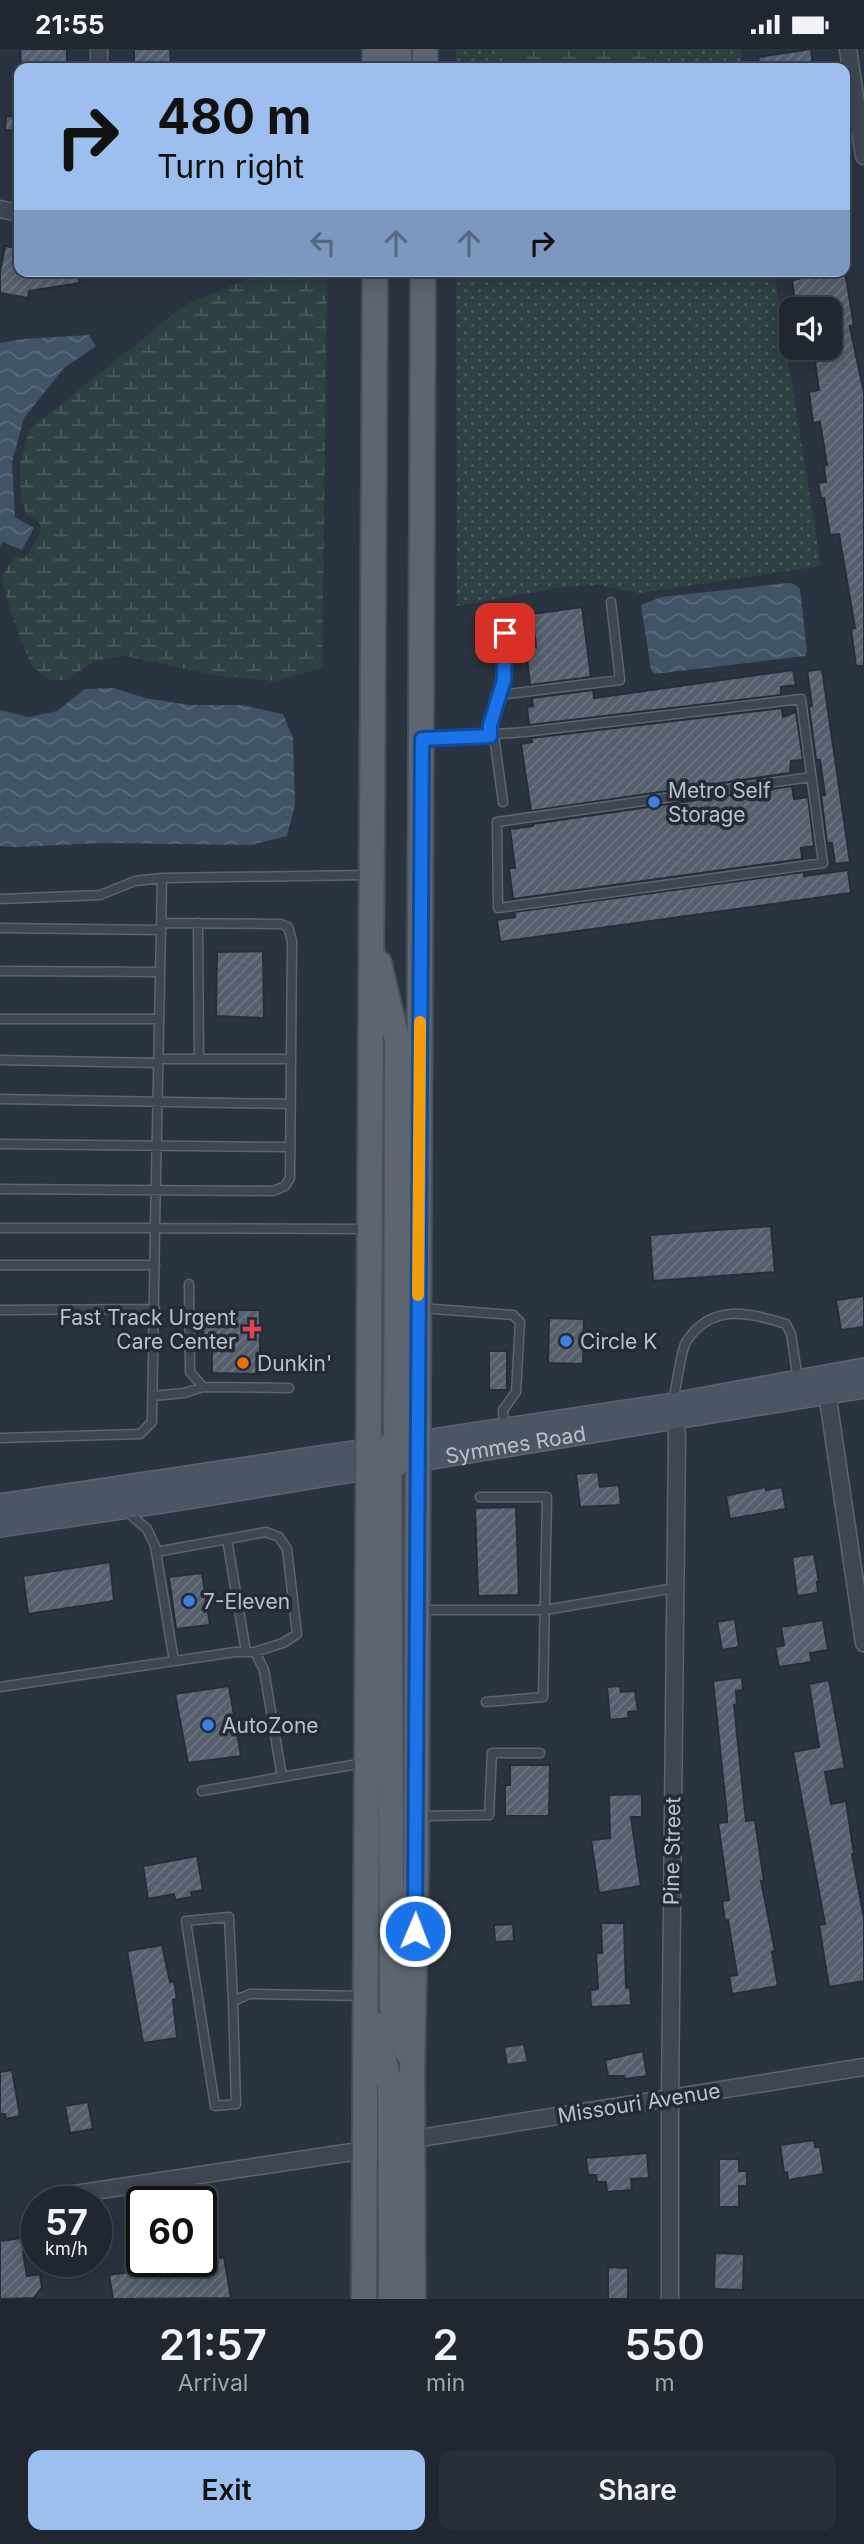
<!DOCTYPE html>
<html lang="en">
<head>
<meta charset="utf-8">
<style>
  body { margin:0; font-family:Inter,sans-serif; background:#282f38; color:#f1f3f6; height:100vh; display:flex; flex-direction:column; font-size:26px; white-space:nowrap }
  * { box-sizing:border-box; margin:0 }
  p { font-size:23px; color:#a2a5ab }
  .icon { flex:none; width:38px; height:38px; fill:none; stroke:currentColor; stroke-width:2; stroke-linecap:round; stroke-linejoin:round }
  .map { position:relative; height:2250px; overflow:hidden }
  .sheet { display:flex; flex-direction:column; background:#202730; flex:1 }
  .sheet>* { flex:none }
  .hud { position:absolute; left:14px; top:14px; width:836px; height:214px; border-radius:14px; box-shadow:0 4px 18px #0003,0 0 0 2px #3d444c; background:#9cbfee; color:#111; overflow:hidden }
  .controls { position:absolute; left:779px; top:248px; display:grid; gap:14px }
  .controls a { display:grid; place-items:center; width:63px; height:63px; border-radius:14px; background:#202730; box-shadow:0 4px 18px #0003,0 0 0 2px #3d444c; font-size:35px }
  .speed { position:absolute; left:21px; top:2137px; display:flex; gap:14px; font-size:35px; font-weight:700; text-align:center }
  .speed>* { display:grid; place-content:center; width:91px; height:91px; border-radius:50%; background:#202730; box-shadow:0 4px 18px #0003,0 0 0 2px #3d444c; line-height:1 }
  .speed small { font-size:18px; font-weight:400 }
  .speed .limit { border:4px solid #111; border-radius:10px; background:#fff; color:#111 }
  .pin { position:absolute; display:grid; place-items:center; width:60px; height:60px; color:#fff; margin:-30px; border-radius:14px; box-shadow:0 4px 10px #0006 }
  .me { position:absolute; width:77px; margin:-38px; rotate:1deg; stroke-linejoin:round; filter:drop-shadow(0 0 5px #0008) }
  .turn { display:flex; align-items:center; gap:24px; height:147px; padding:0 28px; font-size:32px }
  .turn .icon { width:91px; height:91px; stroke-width:2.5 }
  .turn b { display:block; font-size:49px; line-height:60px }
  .lanes { display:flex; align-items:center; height:66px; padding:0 28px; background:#0003; justify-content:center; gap:35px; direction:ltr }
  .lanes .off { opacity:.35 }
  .eta { display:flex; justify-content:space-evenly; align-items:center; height:119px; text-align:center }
  .eta b { font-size:42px; font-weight:600; line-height:49px }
  .action { display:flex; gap:14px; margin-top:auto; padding:14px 28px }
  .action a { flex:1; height:80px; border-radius:14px; background:#9cbfee; color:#111; font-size:28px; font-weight:600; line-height:80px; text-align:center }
  .action a+a { background:#282f38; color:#f1f3f6 }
  .status { display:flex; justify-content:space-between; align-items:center; height:49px; padding:0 35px; background:#202730; direction:ltr }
  .status svg { height:19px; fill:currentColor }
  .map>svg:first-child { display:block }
</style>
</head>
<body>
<div class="status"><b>21:55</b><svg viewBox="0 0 49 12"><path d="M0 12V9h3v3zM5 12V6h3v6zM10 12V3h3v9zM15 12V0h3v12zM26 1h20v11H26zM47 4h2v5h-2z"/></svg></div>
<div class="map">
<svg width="864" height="2250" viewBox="0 0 864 2250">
  <defs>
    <pattern id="green-dots" width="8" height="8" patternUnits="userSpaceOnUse" patternTransform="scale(1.75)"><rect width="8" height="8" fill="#2d4142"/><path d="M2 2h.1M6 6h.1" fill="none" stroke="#4a5b5c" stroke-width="1.8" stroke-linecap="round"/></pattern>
    <pattern id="wetland-marsh" width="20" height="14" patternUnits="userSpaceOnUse" patternTransform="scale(1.75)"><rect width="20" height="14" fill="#2d4142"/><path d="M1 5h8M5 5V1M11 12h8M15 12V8" fill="none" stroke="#4a5b5c"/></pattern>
    <pattern id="water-waves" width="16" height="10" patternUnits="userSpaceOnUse" patternTransform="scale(1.75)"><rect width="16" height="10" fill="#415367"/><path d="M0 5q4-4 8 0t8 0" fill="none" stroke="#5a6a7b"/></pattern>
    <pattern id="building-hatch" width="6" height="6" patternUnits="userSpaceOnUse" patternTransform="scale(1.75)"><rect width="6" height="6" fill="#555f6d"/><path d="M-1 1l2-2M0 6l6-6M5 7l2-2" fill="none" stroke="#6c7480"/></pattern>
  </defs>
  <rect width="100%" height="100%" fill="#2a3440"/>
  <!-- green -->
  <path fill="url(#green-dots)" d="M456 0H503L518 19H456Z
    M656 0H740L743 19H654Z
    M456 222H774L821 517 640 544 598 536 563 538 457 557Z"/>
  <!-- wetland -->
  <path fill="url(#wetland-marsh)" d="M503 0H656L654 19H518Z
    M266 222H327L322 619 276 632 219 627 125 607 94 612 67 631H50L32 617 19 587 1 530 14 506 22 509 27 507 41 481 39 473 26 465 21 451 20 415 29 381 184 257Z"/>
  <!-- water -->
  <path fill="url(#water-waves)" d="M89 286 96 297 64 319 24 369 12 413 15 468 34 479 22 501 3 493 0 497V294L23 290Z
    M788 534 794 535 800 540 807 603 805 607 654 625 651 621 641 556 661 548Z
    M114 639 145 649 189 656H242L283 665 293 689 295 756 287 787 251 796 102 794 15 798 0 797V661L29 668 57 662 85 640Z"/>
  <!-- building -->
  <path fill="url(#building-hatch)" stroke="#242d38" stroke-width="2" d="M20 0H67V19H21Z
    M134 0H170L171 19 134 18Z
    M811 0 813 19H760L758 8Z
    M6 67 19 68V82L5 81Z
    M5 197 19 199V222H78L80 234 29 242 28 249 0 244V223Z
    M798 222H845L854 277H850L851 283 864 344V617H856L851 580 855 579 839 485 830 486 824 449H821L818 434 826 433 824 417 827 416 820 373 813 374 809 343 819 341 814 306 830 303V257L796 261 792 231 799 230Z
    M582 558 591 628 530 636 526 599 536 598 532 565Z
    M822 620 850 813 835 815 832 794H827L821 746H825L820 711H816L809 658 812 657 807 622Z
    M793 621 796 636 781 638V646L529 676 527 658 533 657 532 649 593 641 594 649Z
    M782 659 783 668 796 663 803 711 791 712 790 724 531 762 521 695 532 693 531 689Z
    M792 737 794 750 808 748 814 797 801 799 802 810 513 850 509 819H515L510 780 533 777V775Z
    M848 821 851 844 500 893 497 871 515 868 514 863 804 823V827Z
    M263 902 264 969 216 967 217 903Z
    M771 1177 775 1223 653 1232 650 1186Z
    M864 1247V1278L841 1281 836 1251Z
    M203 1261H260V1325L212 1324V1299H203Z
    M549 1269 584 1270 583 1315 548 1314Z
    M489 1302H507V1341H489Z
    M598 1423 600 1438 619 1436 621 1456 580 1458 576 1425Z
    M765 1438 766 1441 782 1438 786 1460 730 1470 726 1447Z
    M516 1458 519 1546 478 1547 475 1459Z
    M814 1505 819 1533H817L818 1544 797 1547 792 1508Z
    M110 1513 114 1552 28 1565 23 1527Z
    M202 1524 210 1576 176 1580 169 1528Z
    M735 1570 739 1598 722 1601 717 1573Z
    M823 1571 828 1601 810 1604 812 1613 779 1618 775 1598 784 1596 781 1578Z
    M742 1628 743 1641 736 1642 737 1655 734 1656 746 1772 755 1771 764 1832H761L775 1902 772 1903 778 1937 732 1945 729 1927 737 1926 728 1871 725 1872 722 1852 729 1851 718 1774 727 1773V1766L713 1632Z
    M829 1631 845 1719 825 1723 831 1755 846 1752 854 1805H852L864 1869V1932L829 1938 819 1876 825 1875 793 1703 819 1698 809 1635Z
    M229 1637 241 1707 188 1714 175 1645Z
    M620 1637 621 1643 635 1642 638 1662 628 1663 629 1669 610 1671 607 1638Z
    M510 1716H550L549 1767H505V1736H510Z
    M642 1745V1768H631L641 1837 599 1844 591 1791 610 1789 609 1746Z
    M197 1807 203 1841 191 1843 192 1848 175 1851 174 1845 148 1850 143 1817Z
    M601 1874H624L626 1939 630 1938 631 1956 591 1958 590 1941 598 1940 596 1904H602Z
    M513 1875 514 1892 495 1893 494 1876Z
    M162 1896 170 1933 174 1932 177 1950 173 1951 177 1989 143 1994 127 1902Z
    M524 1995 528 2013 507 2016 504 1998Z
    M643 2002 647 2027 625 2030 624 2027H608L605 2011Z
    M12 2021 20 2067 6 2070 5 2065H0V2023Z
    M88 2053 93 2080 70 2084 65 2057Z
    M814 2091 815 2098H820L824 2125 788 2131 787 2123 784 2124 780 2096Z
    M647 2104 649 2129 631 2130 632 2141 607 2143 606 2133H597L596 2126H588L586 2109Z
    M719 2110H739V2122H747V2137H739V2158H719Z
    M21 2189 22 2196 26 2199 23 2203 27 2227 40 2225 42 2238 34 2249 0 2250V2192Z
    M715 2204 744 2205 743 2241 714 2240Z
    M224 2208 231 2249 113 2250 109 2226Z
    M608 2218 628 2219V2250H608Z"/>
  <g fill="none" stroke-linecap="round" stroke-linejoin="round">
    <defs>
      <path id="lane" d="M500 646 620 631 611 553
        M490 687V676L504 631 505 560
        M494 687 503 753
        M425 690 525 683 801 650 823 814 498 859 497 773 811 728
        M0 850 100 846 135 832 162 829
        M198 874 199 1010
        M0 879 161 881
        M0 922 160 923
        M0 970H159
        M159 1010H291
        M0 1011 158 1014
        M0 1050 291 1055
        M0 1095 290 1098
        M0 1140 273 1142 285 1137 290 1129 292 892 288 878 281 875 161 874
        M0 1179H155L162 829 367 826
        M0 1216H155
        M189 1235 190 1323 203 1338
        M420 1259 513 1266 520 1273 516 1343 503 1361 504 1380
        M0 1261 155 1260
        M153 1347 184 1344 203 1338 289 1339
        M673 1353C676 1340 681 1301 686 1293 711 1254 749 1263 786 1275L791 1285 798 1331
        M0 1389 140 1385 152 1373 155 1179 366 1180
        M480 1448H547L543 1648 486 1653
        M125 1461 147 1480 155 1497 174 1612
        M227 1490 246 1603
        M156 1503 266 1483 279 1488 287 1500 297 1585 283 1594 255 1603
        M419 1561H545L675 1539
        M0 1638 235 1603H255L264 1621 282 1728 364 1714
        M202 1742 282 1728
        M419 1767 489 1766 492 1704H540
        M233 1952 229 1868 186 1872 215 2057 236 2055 233 1952 250 1945 363 1947"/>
      <path id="street" d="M99 0V19
        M848 0 864 107
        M0 160 19 164
        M827 1343 864 1594
        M414 2090 864 2018
        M48 2149 365 2101
        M670 2250V2048L677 1387 674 1360"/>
      <g id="secondary">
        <path d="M0 1456 673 1355 864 1320"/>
        <path id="s1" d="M0 1477 176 1451 864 1338"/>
      </g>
      <path id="primary" d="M399 0V19
        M375 19V0
        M425 19V0
        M379 914 397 991 396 1415
        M389 1397 392 1959 407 2003
        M374 1975 390 2034 391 2250
        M364 2250 375 222
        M413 2250 412 2020 416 1826 423 222"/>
    </defs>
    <!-- lane casing -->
    <use href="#lane" stroke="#5c646d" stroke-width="11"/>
    <!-- street casing -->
    <use href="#street" stroke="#5c646d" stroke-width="19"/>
    <!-- secondary casing -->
    <use href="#secondary" stroke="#5c646d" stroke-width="24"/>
    <!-- primary casing -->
    <use href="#primary" stroke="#474f59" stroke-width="28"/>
    <!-- lane -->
    <use href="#lane" stroke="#3e4650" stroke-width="8"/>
    <!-- street -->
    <use href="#street" stroke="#3e4650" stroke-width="16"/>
    <!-- secondary -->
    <use href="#secondary" stroke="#4c5563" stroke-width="21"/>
    <!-- primary -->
    <use href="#primary" stroke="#5c6570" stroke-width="24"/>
  </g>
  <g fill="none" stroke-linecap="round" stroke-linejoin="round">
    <defs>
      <path id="route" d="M415 1882 422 690 490 687V676L504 631 505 584"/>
    </defs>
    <!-- route casing -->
    <use href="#route" stroke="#114b97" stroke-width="18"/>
    <!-- route -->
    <use href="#route" stroke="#1a73e8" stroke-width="12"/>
    <!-- slow -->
    <path stroke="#f59e0b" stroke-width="12" d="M418 1246 420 973"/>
  </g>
  <!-- markers -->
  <g fill="#3f7fe0" stroke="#222b36" stroke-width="2.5">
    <circle cx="654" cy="753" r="7"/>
    <circle cx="566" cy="1292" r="7"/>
    <circle cx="189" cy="1552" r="7"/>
    <circle cx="208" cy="1676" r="7"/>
  </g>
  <path fill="#e0444e" stroke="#222b36" stroke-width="2.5" d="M248.5 1269.5h7v7h7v7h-7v7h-7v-7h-7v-7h7z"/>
  <circle fill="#e8710a" stroke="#222b36" stroke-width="2.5" cx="243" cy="1314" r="7"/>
  <g text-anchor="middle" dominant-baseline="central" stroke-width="7" stroke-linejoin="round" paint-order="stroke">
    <!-- poi labels -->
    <g font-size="21" fill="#bbc1ca" stroke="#222b36" text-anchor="start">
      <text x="668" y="741">Metro Self<tspan x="668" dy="24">Storage</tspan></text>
      <text x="236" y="1268" text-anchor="end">Fast Track Urgent<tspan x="236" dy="24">Care Center</tspan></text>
      <text x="580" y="1292">Circle K</text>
      <text x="257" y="1314">Dunkin'</text>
      <text x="203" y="1552">7-Eleven</text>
      <text x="222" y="1676">AutoZone</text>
    </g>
    <!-- street labels -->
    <g font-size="21" fill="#bbc1ca" stroke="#222b36">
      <text stroke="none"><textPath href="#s1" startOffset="522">Symmes Road</textPath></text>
      <text transform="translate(672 1802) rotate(-89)">Pine Street</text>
      <text transform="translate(639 2054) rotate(-9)">Missouri Avenue</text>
    </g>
  </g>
</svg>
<div class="controls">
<a><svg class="icon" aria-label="sound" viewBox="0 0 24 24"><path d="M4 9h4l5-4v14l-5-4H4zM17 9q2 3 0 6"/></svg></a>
</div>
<div class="speed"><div>57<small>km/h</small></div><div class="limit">60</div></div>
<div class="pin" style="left:505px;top:584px;background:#d93025"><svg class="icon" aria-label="arrive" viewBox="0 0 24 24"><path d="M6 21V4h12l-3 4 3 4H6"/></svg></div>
<svg class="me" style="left:415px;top:1882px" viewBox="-20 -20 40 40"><circle r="17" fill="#1a73e8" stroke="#fff" stroke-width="3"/><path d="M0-11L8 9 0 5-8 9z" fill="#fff"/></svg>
<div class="hud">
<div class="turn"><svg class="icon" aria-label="right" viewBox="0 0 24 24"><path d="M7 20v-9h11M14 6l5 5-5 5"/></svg><div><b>480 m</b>Turn right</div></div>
<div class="lanes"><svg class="icon off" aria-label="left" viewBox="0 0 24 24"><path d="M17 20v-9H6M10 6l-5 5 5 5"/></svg><svg class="icon off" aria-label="ahead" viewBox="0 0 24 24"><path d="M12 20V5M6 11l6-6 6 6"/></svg><svg class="icon off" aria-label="ahead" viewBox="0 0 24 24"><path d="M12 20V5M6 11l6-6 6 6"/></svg><svg class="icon" aria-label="right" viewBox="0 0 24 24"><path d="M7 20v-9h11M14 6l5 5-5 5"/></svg></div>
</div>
</div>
<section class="sheet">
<div class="eta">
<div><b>21:57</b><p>Arrival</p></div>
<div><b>2</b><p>min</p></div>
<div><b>550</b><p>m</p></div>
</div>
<div class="action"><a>Exit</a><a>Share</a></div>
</section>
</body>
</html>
